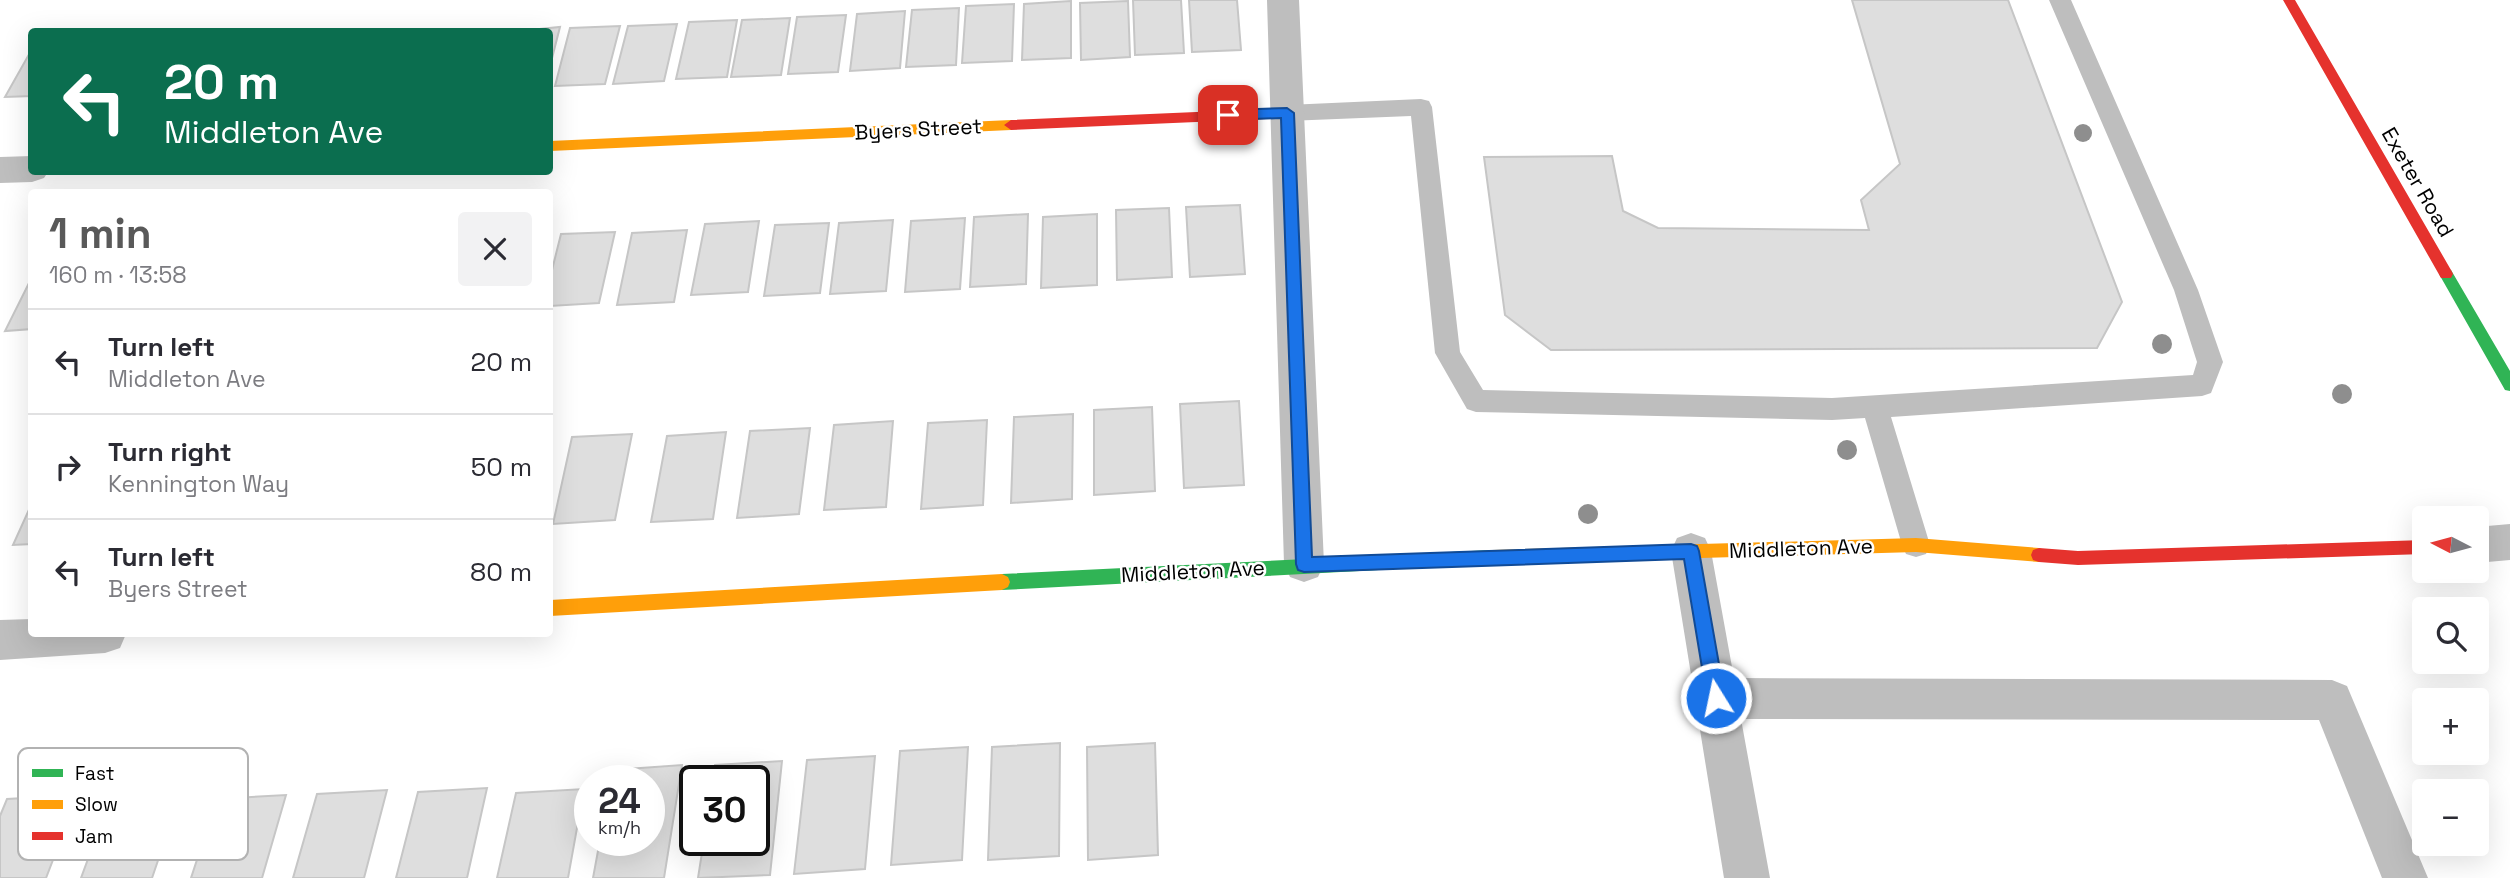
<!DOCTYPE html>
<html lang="en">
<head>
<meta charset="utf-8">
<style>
  body { margin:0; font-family:"Space Grotesk",sans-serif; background:#f2f2f3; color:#2b2b33; height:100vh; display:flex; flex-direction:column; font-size:26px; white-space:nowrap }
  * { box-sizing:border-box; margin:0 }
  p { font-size:23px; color:#7c7c81 }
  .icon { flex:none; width:38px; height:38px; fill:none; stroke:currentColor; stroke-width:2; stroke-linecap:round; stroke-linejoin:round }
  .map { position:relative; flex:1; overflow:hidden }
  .details { position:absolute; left:28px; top:189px; width:525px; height:448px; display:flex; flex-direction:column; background:#fff; border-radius:7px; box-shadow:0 7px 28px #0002 }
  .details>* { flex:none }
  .top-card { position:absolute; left:28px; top:28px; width:525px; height:147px; border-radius:7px; box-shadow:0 7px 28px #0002; background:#0b6e4f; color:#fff; overflow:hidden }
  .needle { width:46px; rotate:276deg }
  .buttons { position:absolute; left:2412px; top:506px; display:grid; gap:14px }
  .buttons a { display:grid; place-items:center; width:77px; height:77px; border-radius:7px; background:#fff; box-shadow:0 7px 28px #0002; font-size:35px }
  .speed { position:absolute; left:574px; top:765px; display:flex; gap:14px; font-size:35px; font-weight:700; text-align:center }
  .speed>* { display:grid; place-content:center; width:91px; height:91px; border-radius:50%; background:#fff; box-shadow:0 7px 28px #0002; line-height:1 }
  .speed small { font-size:18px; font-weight:400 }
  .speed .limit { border:4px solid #111; border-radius:10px; background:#fff; color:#111 }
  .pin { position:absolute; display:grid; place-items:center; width:60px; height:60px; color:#fff; margin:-30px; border-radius:14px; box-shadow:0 4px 10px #0006 }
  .me { position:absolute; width:77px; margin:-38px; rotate:350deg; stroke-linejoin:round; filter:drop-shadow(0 0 5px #0008) }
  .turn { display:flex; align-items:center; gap:24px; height:147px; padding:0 21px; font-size:32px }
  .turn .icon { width:91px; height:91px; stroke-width:2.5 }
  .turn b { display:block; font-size:49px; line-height:60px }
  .round { display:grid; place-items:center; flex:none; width:74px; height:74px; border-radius:7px; background:#f2f2f3 }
  .overview { display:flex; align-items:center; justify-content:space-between; height:119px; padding:0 21px }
  h1 { font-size:42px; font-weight:600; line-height:52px; color:#595959 }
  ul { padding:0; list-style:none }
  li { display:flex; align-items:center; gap:21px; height:105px; padding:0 21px; border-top:2px solid #e1e1e2 }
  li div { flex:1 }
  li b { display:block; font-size:26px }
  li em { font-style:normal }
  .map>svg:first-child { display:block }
</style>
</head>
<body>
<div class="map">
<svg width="2510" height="878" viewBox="0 0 2510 878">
  <rect width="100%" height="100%" fill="#fff"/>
  <!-- building -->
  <path fill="#dedede" stroke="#c6c6c6" stroke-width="2" d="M1133 0H1181L1184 53 1135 55Z
    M1189 0H1237L1241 50 1192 52Z
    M1852 0H2008L2122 302 2097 348 1551 350 1505 315 1484 157 1612 156 1623 211 1658 228 1869 230 1861 200 1900 164Z
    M1071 1V58L1022 60 1024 4Z
    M1128 1 1130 57 1081 60 1080 3Z
    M1014 4 1012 61 962 63 966 6Z
    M959 8 956 65 906 67 912 10Z
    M905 11 900 68 850 71 857 14Z
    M846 15 838 72 788 74 797 17Z
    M790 18 781 75 731 77 742 20Z
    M737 20 727 77 676 79 689 22Z
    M677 24 664 81 613 84 628 26Z
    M620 26 605 84 555 86 570 28Z
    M560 27 550 66V32H510Z
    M32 49V96L5 97Z
    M1240 205 1245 274 1190 277 1186 207Z
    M1169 208 1172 277 1117 280 1116 210Z
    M1028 214 1026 284 970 287 974 217Z
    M1097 214V285L1041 288 1043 217Z
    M965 218 960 289 905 292 911 221Z
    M893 220 886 291 830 294 839 223Z
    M759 221 748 292 691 295 705 224Z
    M829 223 820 293 764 296 775 225Z
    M687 230 674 302 617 305 632 233Z
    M615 232 599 303 550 306V278L561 234Z
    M32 277V329L5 331Z
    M1239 401 1244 485 1184 488 1180 404Z
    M1152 407 1155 491 1094 495V410Z
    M1073 414 1072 499 1011 503 1014 417Z
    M987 420 983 505 921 509 928 423Z
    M893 421 886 507 824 510 834 425Z
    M810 428 799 514 737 518 750 431Z
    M726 432 713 519 651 522 667 436Z
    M632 434 615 520 553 524 572 437Z
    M32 503V544L13 545Z
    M1060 743 1059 856 988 860 992 747Z
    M1155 743 1158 855 1088 860 1087 747Z
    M968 747 962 860 891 865 900 751Z
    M875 756 865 869 794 874 807 760Z
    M782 761 770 875 698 878 704 840H754V780H712L715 765Z
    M682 765 664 878H593L600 840H649V780H611L613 770Z
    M487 788 467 878H396L418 792Z
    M584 789 568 878H497L516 793Z
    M182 790 152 878H81L112 794Z
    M387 790 364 878H293L317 794Z
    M78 795 46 878H0V816L7 799Z
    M286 795 262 878H191L217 799Z"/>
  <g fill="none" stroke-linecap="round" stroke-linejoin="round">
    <!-- lane -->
    <path fill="#bebebe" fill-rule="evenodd" d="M2049 0H2071L2198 290 2223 362 2211 393 2202 396 1891 417 1930 545 1926 554 1916 557 1906 554 1902 545 1865 418 1832 420 1476 412 1467 409 1435 353 1411 116 1287 121 1279 119 1276 113 1279 107 1287 105 1421 99 1429 101 1432 107 1460 352 1483 390 1832 398 2193 375 2197 362 2174 290Z"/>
    <!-- street -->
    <path fill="#bebebe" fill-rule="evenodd" d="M1267 0H1299L1324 564 1318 577 1304 582 1290 577 1284 564Z
      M32 156V172H48L44 178 32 182 0 183V157Z
      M2510 524V560L2476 563V527Z
      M1691 533 1705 538 1711 551 1734 678 2332 680 2347 686 2428 878H2382L2319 720 1741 719 1770 878H1724L1671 551 1677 538Z
      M32 619V634H126L120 648 105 653 0 660V620Z"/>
    <!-- fast -->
    <path fill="#30b455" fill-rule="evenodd" d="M2446 268 2451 270 2510 371V391L2505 390 2439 274Z
      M1492 550 1498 552 1500 557 1498 562 1492 564 1002 590 996 587 994 582 996 577 1002 574Z"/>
    <!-- slow -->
    <path fill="#ff9f0a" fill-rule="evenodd" d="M1011 120 1018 125 1011 130 550 151V141Z
      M1916 538 2039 548 2045 550 2047 555 2045 560 2039 562 1916 552 1492 564 1486 562 1484 557 1486 552 1492 550Z
      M1002 574 1008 577 1010 582 1008 587 1002 590 550 616V600Z"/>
    <!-- jam -->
    <path fill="#e5322d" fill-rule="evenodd" d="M2283 0H2295L2451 270 2453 274 2451 278H2441Z
      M1287 108 1294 113 1287 118 1011 130 1004 125 1011 120Z
      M2424 540V554L2078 565 2039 562 2033 560 2031 555 2033 550 2039 548 2078 551Z"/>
  </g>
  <!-- trees -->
  <g fill="#8e8e8e">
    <circle cx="2083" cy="133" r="9"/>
    <circle cx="2162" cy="344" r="10"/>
    <circle cx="2342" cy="394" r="10"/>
    <circle cx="1847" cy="450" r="10"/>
    <circle cx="1588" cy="514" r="10"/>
  </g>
  <!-- route -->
  <path fill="#1a73e8" stroke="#114b97" stroke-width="2" d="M1287 108 1294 113 1312 557 1691 544 1697 546 1699 551 1725 698 1722 704 1716 707 1710 704 1707 698 1684 559 1304 572 1298 570 1296 564 1281 118 1228 120 1221 115 1228 110Z"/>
  <g text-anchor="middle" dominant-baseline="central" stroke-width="5" stroke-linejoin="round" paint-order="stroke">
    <!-- street labels -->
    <g font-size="21" fill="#000" stroke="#fff">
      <text transform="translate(918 129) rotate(-3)">Byers Street</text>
      <text transform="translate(2418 182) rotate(60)">Exeter Road</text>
      <text transform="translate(1801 548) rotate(-2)">Middleton Ave</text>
      <text transform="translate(1193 571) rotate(-3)">Middleton Ave</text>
    </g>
  </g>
  <!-- legend -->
  <rect x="18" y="748" width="230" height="112" rx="10" fill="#fff" stroke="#b2b2b2" stroke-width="2"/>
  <rect x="32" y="769" width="31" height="8" fill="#30b455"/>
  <rect x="32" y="800" width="31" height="9" fill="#ff9f0a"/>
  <rect x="32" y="832" width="31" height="8" fill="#e5322d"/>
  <g font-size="19" fill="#000">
    <text x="75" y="780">Fast</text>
    <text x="75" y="811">Slow</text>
    <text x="75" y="843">Jam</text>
  </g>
</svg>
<div class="buttons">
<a><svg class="needle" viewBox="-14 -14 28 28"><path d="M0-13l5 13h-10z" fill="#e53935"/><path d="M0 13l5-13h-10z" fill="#7c7c81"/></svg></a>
<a><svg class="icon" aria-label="search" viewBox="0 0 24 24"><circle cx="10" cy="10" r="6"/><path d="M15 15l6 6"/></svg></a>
<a>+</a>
<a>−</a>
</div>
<div class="speed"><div>24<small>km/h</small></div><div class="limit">30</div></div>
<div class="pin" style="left:1228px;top:115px;background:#d93025"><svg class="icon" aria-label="arrive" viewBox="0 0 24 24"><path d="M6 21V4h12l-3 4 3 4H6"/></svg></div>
<svg class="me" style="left:1716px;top:698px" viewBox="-20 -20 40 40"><circle r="17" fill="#1a73e8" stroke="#fff" stroke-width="3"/><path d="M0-11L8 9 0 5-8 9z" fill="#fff"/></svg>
<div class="top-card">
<div class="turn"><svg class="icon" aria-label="left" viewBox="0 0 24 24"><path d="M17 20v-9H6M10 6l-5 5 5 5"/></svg><div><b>20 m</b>Middleton Ave</div></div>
</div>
<section class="details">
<div class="overview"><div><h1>1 min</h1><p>160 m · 13:58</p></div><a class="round"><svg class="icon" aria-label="close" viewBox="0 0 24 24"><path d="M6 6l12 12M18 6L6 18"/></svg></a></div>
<ul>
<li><svg class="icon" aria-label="left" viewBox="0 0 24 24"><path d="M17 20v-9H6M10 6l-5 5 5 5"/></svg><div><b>Turn left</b><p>Middleton Ave</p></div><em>20 m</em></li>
<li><svg class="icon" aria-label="right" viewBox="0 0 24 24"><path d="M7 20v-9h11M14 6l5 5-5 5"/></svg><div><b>Turn right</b><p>Kennington Way</p></div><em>50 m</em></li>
<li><svg class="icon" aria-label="left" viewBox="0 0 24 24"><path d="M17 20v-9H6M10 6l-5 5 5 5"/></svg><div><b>Turn left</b><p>Byers Street</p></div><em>80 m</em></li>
</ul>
</section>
</div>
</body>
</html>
